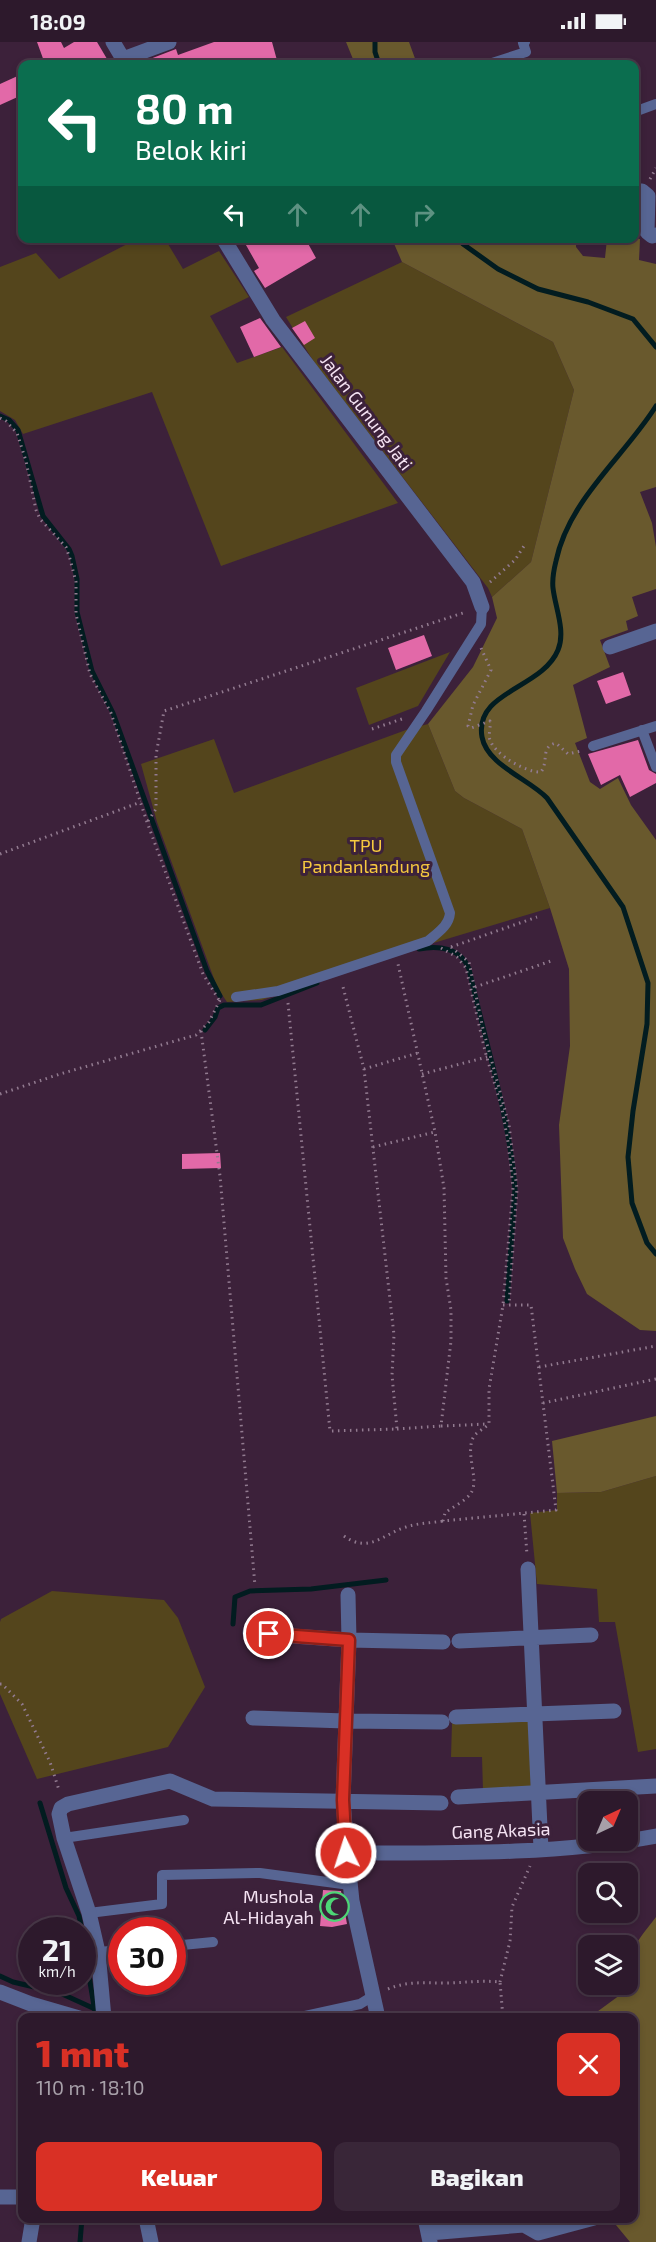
<!DOCTYPE html>
<html lang="id">
<head>
<meta charset="utf-8">
<style>
  body { margin:0; font-family:"Exo 2",sans-serif; background:#392638; color:#f1f3f6; height:100vh; display:flex; flex-direction:column; font-size:22px; white-space:nowrap }
  * { box-sizing:border-box; margin:0 }
  p { font-size:20px; color:#a7a0a9 }
  .icon { flex:none; width:33px; height:33px; fill:none; stroke:currentColor; stroke-width:2; stroke-linecap:round; stroke-linejoin:round }
  .map { position:relative; flex:1; overflow:hidden }
  .details { position:absolute; left:18px; top:1971px; width:620px; height:210px; display:flex; flex-direction:column; background:#2d192c; border-radius:12px; box-shadow:0 3px 9px #0003,0 0 0 2px #483848 }
  .details>* { flex:none }
  .guide { position:absolute; left:18px; top:18px; width:621px; height:183px; border-radius:12px; box-shadow:0 3px 9px #0003,0 0 0 2px #483848; background:#0b6e4f; color:#fff; overflow:hidden }
  .needle { width:39px; rotate:44deg }
  .fabs { position:absolute; left:578px; top:1749px; display:grid; gap:12px }
  .fabs a { display:grid; place-items:center; width:60px; height:60px; border-radius:12px; background:#2d192c; box-shadow:0 3px 9px #0003,0 0 0 2px #483848; font-size:30px }
  .speed { position:absolute; left:18px; top:1875px; display:flex; gap:12px; font-size:30px; font-weight:700; text-align:center }
  .speed>* { display:grid; place-content:center; width:78px; height:78px; border-radius:50%; background:#2d192c; box-shadow:0 3px 9px #0003,0 0 0 2px #483848; line-height:1 }
  .speed small { font-size:15px; font-weight:400 }
  .speed .limit { border:9px solid #d22; background:#fff; color:#111 }
  .pin { position:absolute; display:grid; place-items:center; width:51px; height:51px; color:#fff; margin:-26px; border:3px solid #fff; border-radius:50%; box-shadow:0 2px 6px #0007 }
  .me { position:absolute; width:66px; margin:-33px; rotate:356deg; stroke-linejoin:round; filter:drop-shadow(0 0 4px #0008) }
  .turn { display:flex; align-items:center; gap:21px; height:126px; padding:0 18px; font-size:27px }
  .turn .icon { width:78px; height:78px; stroke-width:2.5 }
  .turn b { display:block; font-size:42px; line-height:51px }
  .lanes { display:flex; align-items:center; height:57px; padding:0 18px; background:#0003; justify-content:center; gap:30px; direction:ltr }
  .lanes .off { opacity:.35 }
  .round { display:grid; place-items:center; flex:none; width:63px; height:63px; border-radius:12px; background:#392638 }
  .summary { display:flex; align-items:center; justify-content:space-between; height:102px; padding:0 18px }
  h1 { font-size:36px; font-weight:800; line-height:45px; color:#d93025 }
  .action { display:flex; gap:12px; margin-top:auto; padding:12px 18px }
  .action a { flex:1; height:69px; border-radius:12px; background:#d93025; color:#fff; font-size:24px; font-weight:800; line-height:69px; text-align:center }
  .action a+a { background:#392638; color:#f1f3f6 }
  .status { display:flex; justify-content:space-between; align-items:center; height:42px; padding:0 30px; background:#2d192c; direction:ltr }
  .status svg { height:16px; fill:currentColor }
  .map>svg:first-child { display:block }
</style>
</head>
<body>
<div class="status"><b>18:09</b><svg viewBox="0 0 49 12"><path d="M0 12V9h3v3zM5 12V6h3v6zM10 12V3h3v9zM15 12V0h3v12zM26 1h20v11H26zM47 4h2v5h-2z"/></svg></div>
<div class="map">
<svg width="656" height="2200" viewBox="0 0 656 2200">
  <rect width="100%" height="100%" fill="#3c213a"/>
  <!-- green -->
  <path fill="#54451c" d="M137 197H165L183 227 219 209 249 255 210 274 237 321 282 305 398 461 221 524 152 350 23 392 15 378 0 369V225L36 211 59 237Z
    M402 220 553 300 574 348 531 520 492 555 488 546 314 320 286 275Z
    M450 610 418 664 369 683 356 646Z
    M428 682 455 749 464 756 522 787 550 866 367 921 262 958 227 960 217 945 157 780 141 722 214 697 234 751 406 688Z
    M656 1434V1707L638 1710 615 1580H599L597 1547 537 1542 530 1471 557 1468V1451L601 1450Z
    M52 1549 164 1558 178 1576 205 1645 168 1705 37 1737 0 1652V1580L1 1577Z
    M529 1677 531 1745 483 1748 482 1715H451L452 1681Z"/>
  <!-- forest -->
  <path fill="#69592d" d="M346 0H409L417 22H355Z
    M392 197H576V205L583 214 605 216 607 197H640L639 218 656 222V445L640 450 652 481 656 505V547L632 555 638 574 626 579 628 588 600 598 610 625 573 643 587 696 575 701 590 740 600 747 618 736 631 763 656 798V1289L640 1288 587 1252 575 1227 563 1196 559 1083 570 1004 569 927 550 866 522 787 464 756 455 749 428 682 473 625 497 576 492 555 531 520 574 348 553 300 402 220Z
    M656 1374V1434L601 1450 557 1451 552 1399Z
    M656 1875V2200H630L611 2177 633 2176V1976L590 1975 620 1953 623 1943 627 1942C627 1909 636 1901 656 1875Z"/>
  <g fill="none" stroke-linecap="round" stroke-linejoin="round">
    <!-- stream -->
    <path stroke="#021c20" stroke-width="5" d="M375 0V10L379 22
      M459 196 463 202 498 227 538 247 588 260 633 277 656 305
      M656 364C624 415 569 457 556 519 554 527 552 537 553 546 555 565 566 589 558 608 542 647 474 649 482 695 487 723 529 737 547 756L623 865 648 941 647 982 633 1069 628 1115 632 1161 647 1201 656 1212
      M0 374 9 378 18 388 43 474 69 507 72 514 77 537V570L92 629 113 671 207 929 220 954
      M419 907C439 903 461 906 469 927 485 1000 509 1072 515 1147L507 1259
      M205 988 215 975 218 966 224 963H261L317 941
      M233 1582 235 1555 250 1549 311 1547 386 1538
      M40 1761 66 1846 79 1874 82 1888
      M82 1892 96 1976
      M0 1934 13 1940 60 1951 95 1967
      M80 2200 82 2176"/>
  </g>
  <!-- building -->
  <path fill="#e269a8" d="M37 0H61L64 6 74 0H97L110 22H45Z
    M214 0H272L278 22H137L176 7 178 13Z
    M22 32V53L0 63V42Z
    M242 196H305L316 216 265 246 254 229 259 226Z
    M260 276 281 305 254 315 240 285Z
    M305 279 315 296 304 303 292 286Z
    M424 593 432 614 396 628 388 606Z
    M623 630 631 653 606 662 597 639Z
    M638 698 649 728 656 732V741L630 755 620 733 601 743 588 712Z
    M220 1111 221 1126 182 1127V1112Z
    M323 1848 341 1849 347 1882 332 1885 320 1884Z"/>
  <g fill="none" stroke-linecap="round" stroke-linejoin="round">
    <!-- path -->
    <path stroke="#927b90" stroke-width="3" stroke-dasharray="1.5 4.5" stroke-linecap="butt" d="M650 137 656 126
      M0 376 6 379 17 391 26 419 36 468 40 477 66 505 70 517 76 540V572L90 632 111 671 147 780 203 932 219 958
      M490 540 515 518 524 504
      M481 606 491 628 473 663 468 684 471 686 490 679C491 685 488 693 490 698 495 713 527 731 541 730 549 719 540 705 556 701L568 712 581 709
      M372 687 402 677
      M148 779 156 767V713L164 669 466 570
      M0 812 141 760
      M451 905 469 920 483 987 509 1083 517 1147 509 1263
      M451 905 537 875
      M441 906 457 915 466 926 485 1009 502 1067 508 1100 513 1146 503 1263
      M475 945 554 918
      M288 961 330 1389 397 1387 392 1333 394 1293 364 1027 342 941
      M201 989 220 1134 255 1544
      M364 1027 418 1011
      M422 1032 487 1015
      M0 1052 60 1032 196 993 209 980 220 958
      M373 1105 435 1090
      M503 1263H531L556 1468 443 1479 445 1471C452 1465 466 1459 471 1451 480 1437 464 1411 474 1394 478 1389 484 1387 489 1382V1347Z
      M539 1325 656 1304
      M543 1361 656 1337
      M441 1384 487 1382
      M397 1387 441 1384 451 1299V1268L446 1236 444 1146 435 1090 398 922
      M524 1472 527 1513
      M344 1494C369 1512 383 1492 406 1485 418 1481 431 1481 443 1479
      M0 1642H2L22 1662 50 1720 59 1748
      M500 1940 510 1899 512 1865 530 1824
      M388 1947C407 1939 424 1941 444 1941 463 1941 480 1938 500 1940L503 1976"/>
    <!-- lane -->
    <path stroke="#576593" stroke-width="10" d="M489 22 526 10 523 1 525 0
      M634 70 656 62
      M642 688 656 725
      M593 704 656 684
      M236 955 278 949 428 899C437 891 449 884 450 871L396 720V713L426 669 481 582 482 565
      M64 1796 184 1778
      M89 1871 162 1862V1833L260 1831 350 1843
      M172 1904 213 1900
      M98 1910 122 1908
      M296 1976 360 1962 373 1954"/>
    <!-- street -->
    <path stroke="#576593" stroke-width="15" d="M113 0 126 22
      M123 17 169 0
      M634 150 642 149 648 154 647 190 652 194 656 193
      M223 196 273 278 473 540 482 565
      M610 605 656 589
      M528 1527 541 1807
      M348 1553 349 1598 343 1758 347 1811 352 1859 378 1976
      M250 1591 349 1598 443 1600
      M459 1599 591 1593
      M456 1675 614 1669
      M253 1676 346 1679 442 1680
      M458 1755 656 1744
      M347 1811C449 1811 555 1813 656 1794
      M0 1950 31 1962 79 1976
      M104 1976 98 1910 89 1871 64 1796 59 1772 61 1766 68 1762 170 1739 213 1757 441 1761
      M0 2155H22
      M146 2176 151 2200
      M425 2176 430 2200
      M429 2191 524 2183 538 2191 594 2176
      M29 2200 33 2176"/>
  </g>
  <g fill="none" stroke-linecap="round" stroke-linejoin="round">
    <defs>
      <path id="route" d="M269 1592 349 1598 343 1758 346 1811"/>
    </defs>
    <!-- route casing -->
    <use href="#route" stroke="#8d1f18" stroke-width="15"/>
    <!-- route -->
    <use href="#route" stroke="#d93025" stroke-width="10"/>
  </g>
  <!-- icons -->
  <defs>
    <symbol id="mosque-ring" viewBox="-11 -11 22 22"><circle r="9.5" fill="#3c213a" stroke="#4dd676" stroke-width="1.5"/><path d="M3.5-4.9A6 6 0 1 0 3.5 4.9A5 5 0 1 1 3.5-4.9Z" fill="#4dd676"/></symbol>
  </defs>
  <g fill-rule="evenodd">
    <use href="#mosque-ring" x="318" y="1848" width="33" height="33"/>
  </g>
  <g text-anchor="middle" dominant-baseline="central" stroke-width="6" stroke-linejoin="round" paint-order="stroke">
    <!-- street labels -->
    <g font-size="18" fill="#f5e3f3" stroke="#3c213a">
      <text transform="translate(367 370) rotate(53)">Jalan Gunung Jati</text>
      <text transform="translate(501 1788) rotate(-2)">Gang Akasia</text>
    </g>
    <!-- park labels -->
    <g font-size="18" fill="#f8ca3f" stroke="#3c213a">
      <text x="366" y="803">TPU<tspan x="366" dy="21">Pandanlandung</tspan></text>
    </g>
    <!-- poi labels -->
    <g font-size="18" fill="#f5e3f3" stroke="#3c213a" text-anchor="end">
      <text x="314" y="1854">Mushola<tspan x="314" dy="21">Al-Hidayah</tspan></text>
    </g>
  </g>
</svg>
<div class="fabs">
<a><svg class="needle" viewBox="-14 -14 28 28"><path d="M0-13l5 13h-10z" fill="#e53935"/><path d="M0 13l5-13h-10z" fill="#a7a0a9"/></svg></a>
<a><svg class="icon" aria-label="search" viewBox="0 0 24 24"><circle cx="10" cy="10" r="6"/><path d="M15 15l6 6"/></svg></a>
<a><svg class="icon" aria-label="layers" viewBox="0 0 24 24"><path d="M12 4l9 5-9 5-9-5zM3 14l9 5 9-5"/></svg></a>
</div>
<div class="speed"><div>21<small>km/h</small></div><div class="limit">30</div></div>
<div class="pin" style="left:269px;top:1592px;background:#d93025"><svg class="icon" aria-label="arrive" viewBox="0 0 24 24"><path d="M6 21V4h12l-3 4 3 4H6"/></svg></div>
<svg class="me" style="left:346px;top:1811px" viewBox="-20 -20 40 40"><circle r="17" fill="#d93025" stroke="#fff" stroke-width="3"/><path d="M0-11L8 9 0 5-8 9z" fill="#fff"/></svg>
<div class="guide">
<div class="turn"><svg class="icon" aria-label="left" viewBox="0 0 24 24"><path d="M17 20v-9H6M10 6l-5 5 5 5"/></svg><div><b>80 m</b>Belok kiri</div></div>
<div class="lanes"><svg class="icon" aria-label="left" viewBox="0 0 24 24"><path d="M17 20v-9H6M10 6l-5 5 5 5"/></svg><svg class="icon off" aria-label="ahead" viewBox="0 0 24 24"><path d="M12 20V5M6 11l6-6 6 6"/></svg><svg class="icon off" aria-label="ahead" viewBox="0 0 24 24"><path d="M12 20V5M6 11l6-6 6 6"/></svg><svg class="icon off" aria-label="right" viewBox="0 0 24 24"><path d="M7 20v-9h11M14 6l5 5-5 5"/></svg></div>
</div>
<section class="details">
<div class="summary"><div><h1>1 mnt</h1><p>110 m · 18:10</p></div><a class="round" style="background:#d93025;color:#fff"><svg class="icon" aria-label="close" viewBox="0 0 24 24"><path d="M6 6l12 12M18 6L6 18"/></svg></a></div>
<div class="action"><a>Keluar</a><a>Bagikan</a></div>
</section>
</div>
</body>
</html>
